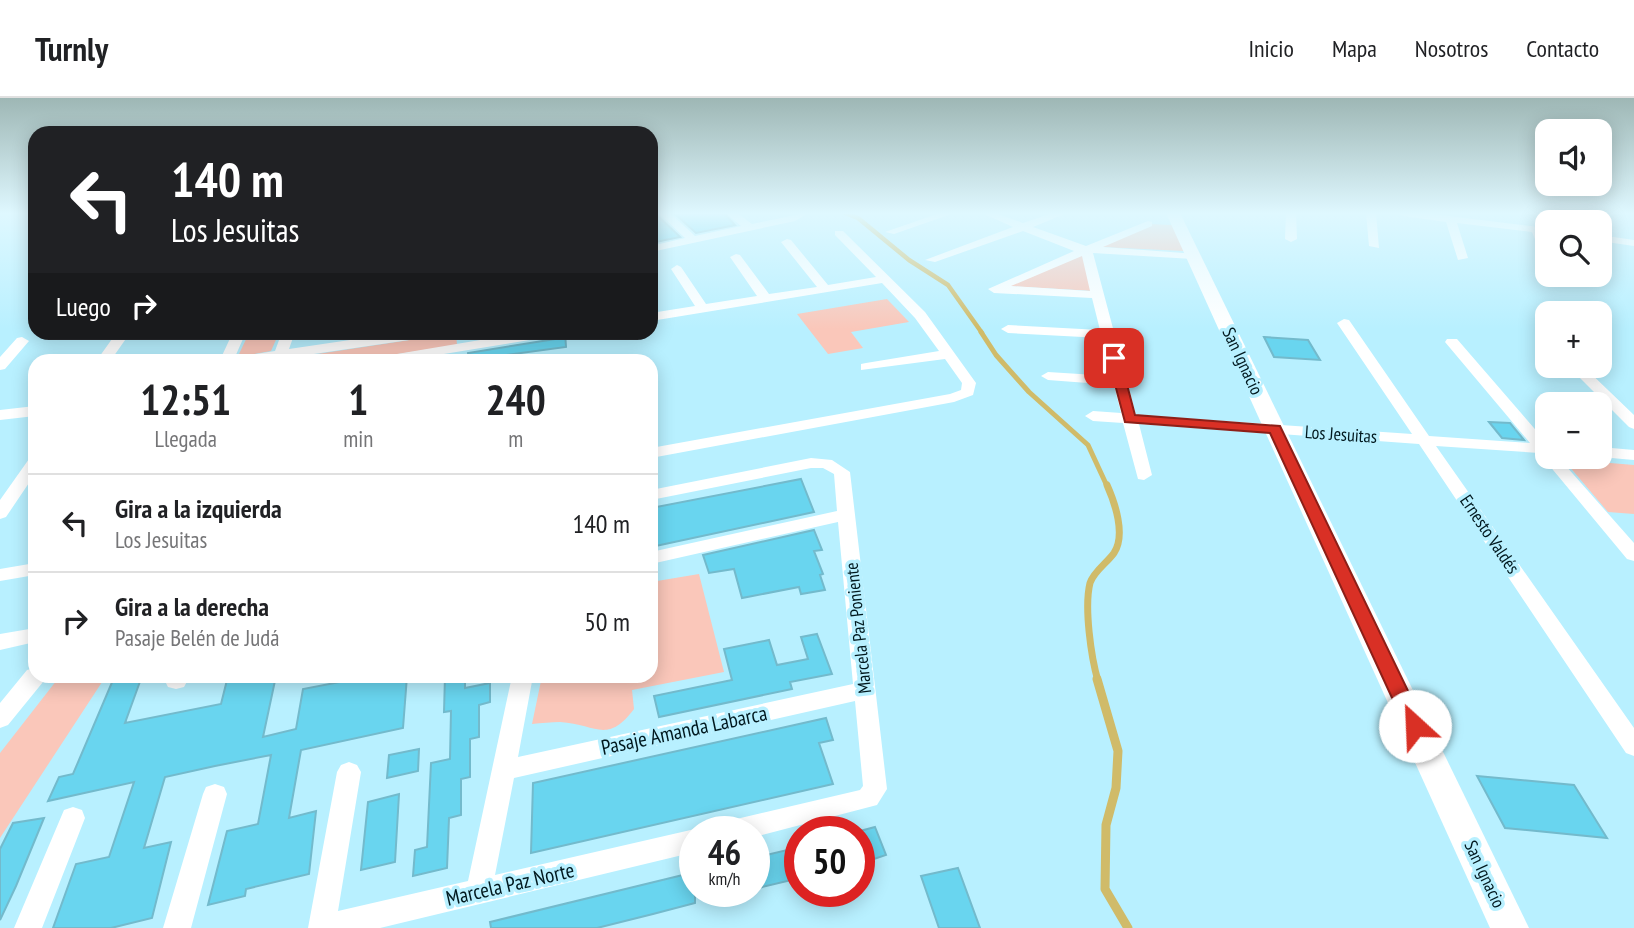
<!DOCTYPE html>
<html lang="es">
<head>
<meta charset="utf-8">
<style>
  body { margin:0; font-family:"PT Sans Narrow",sans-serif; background:#f2f2f2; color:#202124; height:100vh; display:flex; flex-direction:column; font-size:26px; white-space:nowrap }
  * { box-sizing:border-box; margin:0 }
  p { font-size:23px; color:#757577 }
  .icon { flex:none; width:38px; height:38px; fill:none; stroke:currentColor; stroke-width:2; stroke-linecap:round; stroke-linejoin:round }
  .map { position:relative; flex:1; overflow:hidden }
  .sheet { position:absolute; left:28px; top:256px; width:630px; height:329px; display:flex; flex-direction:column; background:#fff; border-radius:21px; box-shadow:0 4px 18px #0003 }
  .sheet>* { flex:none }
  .banner { position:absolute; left:28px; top:28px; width:630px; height:214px; border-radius:21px; box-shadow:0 4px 18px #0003; background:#202124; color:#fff; overflow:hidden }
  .tools { position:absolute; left:1535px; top:21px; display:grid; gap:14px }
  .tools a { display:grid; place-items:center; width:77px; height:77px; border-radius:14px; background:#fff; box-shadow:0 4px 18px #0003; font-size:35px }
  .speed { position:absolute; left:679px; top:718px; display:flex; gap:14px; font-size:35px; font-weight:700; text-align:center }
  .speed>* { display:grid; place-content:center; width:91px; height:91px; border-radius:50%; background:#fff; box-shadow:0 4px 18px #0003; line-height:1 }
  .speed small { font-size:18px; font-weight:400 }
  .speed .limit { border:10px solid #d22; background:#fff; color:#111 }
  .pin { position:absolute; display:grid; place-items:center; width:60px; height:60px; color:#fff; margin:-30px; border-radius:14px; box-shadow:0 4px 10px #0006 }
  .me { position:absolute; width:77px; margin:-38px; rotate:335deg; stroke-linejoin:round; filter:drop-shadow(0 0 5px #0008) }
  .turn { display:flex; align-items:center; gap:24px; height:147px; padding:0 28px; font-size:32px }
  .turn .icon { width:91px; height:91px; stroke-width:2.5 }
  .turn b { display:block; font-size:49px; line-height:60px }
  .then { display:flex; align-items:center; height:66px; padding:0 28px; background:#0003; gap:14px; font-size:26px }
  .eta { display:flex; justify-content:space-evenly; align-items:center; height:119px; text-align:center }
  .eta b { font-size:42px; font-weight:700; line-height:49px }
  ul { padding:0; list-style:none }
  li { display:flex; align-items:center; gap:21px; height:98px; padding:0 28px; border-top:2px solid #e0e0e0 }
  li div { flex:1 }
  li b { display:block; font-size:26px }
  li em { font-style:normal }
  header { display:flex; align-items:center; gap:42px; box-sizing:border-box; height:98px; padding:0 35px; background:#fff; border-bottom:2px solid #e0e0e0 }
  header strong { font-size:33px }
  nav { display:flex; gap:38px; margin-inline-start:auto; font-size:24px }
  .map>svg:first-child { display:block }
</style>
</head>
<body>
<header>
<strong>Turnly</strong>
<nav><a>Inicio</a><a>Mapa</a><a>Nosotros</a><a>Contacto</a></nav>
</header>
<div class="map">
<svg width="1634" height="830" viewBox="0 0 1634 830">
  <rect width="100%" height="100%" fill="#b8f0ff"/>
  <!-- green -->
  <path fill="#fac7ba" d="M1147 126 1172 127 1184 153 1101 149Z
    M1086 156 1094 193 1005 188Z
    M887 201 909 224 851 234 863 250 828 256 797 216Z
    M249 235H279L271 253 243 258 239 256Z
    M456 235 457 247 359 262H278Z
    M1563 361 1634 367V416L1608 414Z
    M699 476 724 574 632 592 634 611C607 647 596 626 560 624 551 624 542 625 532 626L542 578H651V484Z
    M60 578H106L0 740V655Z"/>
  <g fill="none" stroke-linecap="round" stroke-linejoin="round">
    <!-- stream-far3 -->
    <path stroke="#d0bb69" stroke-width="4.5" d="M845 115 858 120 909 162 948 187 982 235"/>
    <!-- stream-far2 -->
    <path stroke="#d0bb69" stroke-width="5" d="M981 234 996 257 1029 294 1088 347 1107 388"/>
    <!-- stream-far1 -->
    <path stroke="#d0bb69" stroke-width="7" d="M1098 583C1091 559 1084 509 1090 485 1094 473 1107 465 1114 455 1126 437 1115 405 1107 387"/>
    <!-- stream -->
    <path stroke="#d0bb69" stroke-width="9" d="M1097 581 1118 653 1116 690 1106 727 1105 791 1128 830"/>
  </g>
  <!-- building -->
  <path fill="#69d5ef" stroke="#73bacc" stroke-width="2" d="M674 115H724L735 127 696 135Z
    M658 118 680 139 651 145V119Z
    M565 234 566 249 469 262 468 255 555 241Z
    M1264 239 1308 242 1320 262 1274 259Z
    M1489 324 1510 325 1524 342 1502 340Z
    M801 381 814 414 651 449V410Z
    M814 432 822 452 814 453 823 476 820 477 825 492 801 496 799 489 742 500 734 471 709 475 703 457Z
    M817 536 832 576 790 584 792 591 659 619 654 598 732 582 724 551 769 542 777 567 808 561 801 539Z
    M142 578 125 625 221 606 228 578H276L263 639 296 631 303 591 371 578H407L403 630 301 652 289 720 316 713 309 776 246 791 245 798 208 807 227 733 258 726 271 657 215 668 165 679 144 750 171 744 152 820 111 830H53L76 766 109 759 134 684 48 703 59 679 73 676 113 582Z
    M445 578H465V590L490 585V604L479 607V639L470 641V679L461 681V717L449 720 447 770 413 778 415 752 427 749 431 665 450 661 451 613 444 614Z
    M826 620 833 642 819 645 833 686 531 755 533 685Z
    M419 651 418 673 387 680 389 657Z
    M1477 678 1574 687 1607 740 1505 730Z
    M399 696 395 764 361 772 368 704Z
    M44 720 16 788 0 822V751L13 725Z
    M875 729 886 757 871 762 860 733Z
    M800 749V780L754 791V760Z
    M958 770 980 830H939L921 778Z
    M695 774V805L653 816 597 830H491L490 824Z"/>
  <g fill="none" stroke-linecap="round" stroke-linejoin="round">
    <!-- minor -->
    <path fill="#fff" fill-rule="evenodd" d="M659 115H670L695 138 741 128 726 115H737L752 126 805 115V117L795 123 651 154V148L685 140Z
      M940 115H954L894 136 885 134Z
      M982 115H995L1023 125 1053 115H1067L1033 129 1086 148 1148 123 1152 124V128L1103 149 1197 156V160L1193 161 1093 155 1136 317 1412 336 1337 225 1344 221 1349 222 1429 338 1530 345 1445 244 1447 241H1457L1547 345V359H1558L1634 445V463L1627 461 1539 355 1436 348 1634 630V658L1626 655 1419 346 1139 326 1152 377 1144 382 1138 381 1123 325 1093 323 1085 318 1093 313 1121 315 1114 287 1048 282 1041 278 1048 274 1111 278 1102 240 1008 235 1001 231 1008 227 1100 232 1092 200 994 195 988 191 1074 153 1023 133 935 164 925 162 1013 129ZM1082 158 1090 193 1011 188Z
      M1286 115H1296L1297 141 1291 144 1285 141Z
      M1366 115H1376L1379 150 1369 148Z
      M1398 115H1424L1547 130V136H1543L1547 143V158L1541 155 1532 134 1457 125 1468 160 1458 162 1446 124 1403 118Z
      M1582 115H1592L1598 124H1588Z
      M835 133H843L925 214 976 285 973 297 954 304 651 360V350L950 296 961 292 962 285 945 261 861 272V266L866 265 939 253 915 220 882 185 651 223V215L695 208 671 171 677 167 681 169 706 206 757 198 730 159 736 156 740 157 769 196 817 189 781 144 787 141 791 142 828 187 876 179 835 137Z
      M1600 137 1634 142V148L1600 143Z
      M1551 177H1564L1558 181Z
      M117 234 130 235 111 262H97Z
      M233 234H246L235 259 275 253 282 234H295L289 251 404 234H442L436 238 280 261 220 262Z
      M528 234H561L555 238 407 262H378L385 258Z
      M22 239 29 243 5 271 0 272V259L17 240Z
      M1568 268H1583L1634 317V331L1629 329Z
      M35 308V318L0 322V312Z
      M1600 349 1634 352V362L1600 359Z
      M35 359V376L6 419 0 421V402L29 361Z
      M811 360 832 362 850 374 887 691 877 707 754 739V733H719L723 725 732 722 860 692 863 688 855 603 514 680 495 777 695 731 702 733H695V754L380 830H308L337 674 341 667 349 664 357 667 361 674 338 813 468 783 512 578H533L518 659 853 586 838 424 651 466V454L837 413 834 376 823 370H811L651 402V392Z
      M35 465V477L0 483V471Z
      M35 530V544L0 552V536Z
      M35 570V578H45L43 584 8 627 0 630V605L27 572Z
      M168 578H190L184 589 176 591 168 589 165 583Z
      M215 686 224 689 227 696 191 830H163L203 696 206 689Z
      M73 709 82 712 85 720 42 830H14L64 712Z"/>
    <!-- secondary -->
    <path fill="#fff" fill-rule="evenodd" d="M1166 115H1180L1529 830H1490Z"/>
  </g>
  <!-- sky -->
  <linearGradient id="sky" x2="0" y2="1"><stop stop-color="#9eb7b5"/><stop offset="0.5" stop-color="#dff8ff"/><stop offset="1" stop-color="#dff8ff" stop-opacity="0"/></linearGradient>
  <rect width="1634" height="231" fill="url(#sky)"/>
  <!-- route -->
  <path fill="#d93025" stroke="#8d1f18" stroke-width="2" d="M1114 256 1120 260 1135 317 1280 328 1425 628 1422 634 1415 636 1408 634 1405 628 1270 335 1125 324 1108 260Z"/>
  <g text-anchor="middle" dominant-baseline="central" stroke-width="7" stroke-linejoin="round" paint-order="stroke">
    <!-- street labels -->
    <g font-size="18" fill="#00181e" stroke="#b8f0ff">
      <text transform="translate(1243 263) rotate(65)">San Ignacio</text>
      <text transform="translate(1341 336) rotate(4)">Los Jesuitas</text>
      <text transform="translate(1490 436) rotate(56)">Ernesto Valdés</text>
      <text transform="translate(858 530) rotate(-96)">Marcela Paz Poniente</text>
      <text transform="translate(1485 776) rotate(65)">San Ignacio</text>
    </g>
    <!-- near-street labels -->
    <g font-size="21" fill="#00181e" stroke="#b8f0ff">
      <text transform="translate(684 632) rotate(-12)">Pasaje Amanda Labarca</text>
      <text transform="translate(510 786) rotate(-13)">Marcela Paz Norte</text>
    </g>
  </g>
</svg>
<div class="tools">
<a><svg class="icon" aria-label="sound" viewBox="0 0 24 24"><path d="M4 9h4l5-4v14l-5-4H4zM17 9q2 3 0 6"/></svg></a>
<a><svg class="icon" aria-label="search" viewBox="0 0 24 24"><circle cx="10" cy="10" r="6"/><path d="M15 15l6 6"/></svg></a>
<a>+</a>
<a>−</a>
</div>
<div class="speed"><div>46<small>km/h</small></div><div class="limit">50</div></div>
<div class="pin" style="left:1114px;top:260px;background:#d93025"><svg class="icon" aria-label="arrive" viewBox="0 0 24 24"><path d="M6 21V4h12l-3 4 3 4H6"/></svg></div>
<svg class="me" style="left:1415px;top:628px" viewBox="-20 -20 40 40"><circle r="19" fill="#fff"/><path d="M0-13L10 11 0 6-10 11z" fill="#d93025"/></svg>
<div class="banner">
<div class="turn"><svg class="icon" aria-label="left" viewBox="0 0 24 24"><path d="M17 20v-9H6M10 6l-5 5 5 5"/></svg><div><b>140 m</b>Los Jesuitas</div></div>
<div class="then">Luego<svg class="icon" aria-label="right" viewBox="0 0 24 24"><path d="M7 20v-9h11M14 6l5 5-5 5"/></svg></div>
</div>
<section class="sheet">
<div class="eta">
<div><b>12:51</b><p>Llegada</p></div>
<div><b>1</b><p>min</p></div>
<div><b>240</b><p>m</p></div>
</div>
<ul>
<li><svg class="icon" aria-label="left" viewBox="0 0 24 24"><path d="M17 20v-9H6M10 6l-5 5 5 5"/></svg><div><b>Gira a la izquierda</b><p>Los Jesuitas</p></div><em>140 m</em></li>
<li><svg class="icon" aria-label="right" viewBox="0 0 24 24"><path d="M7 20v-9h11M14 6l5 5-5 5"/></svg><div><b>Gira a la derecha</b><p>Pasaje Belén de Judá</p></div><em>50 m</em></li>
</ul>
</section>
</div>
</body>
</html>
